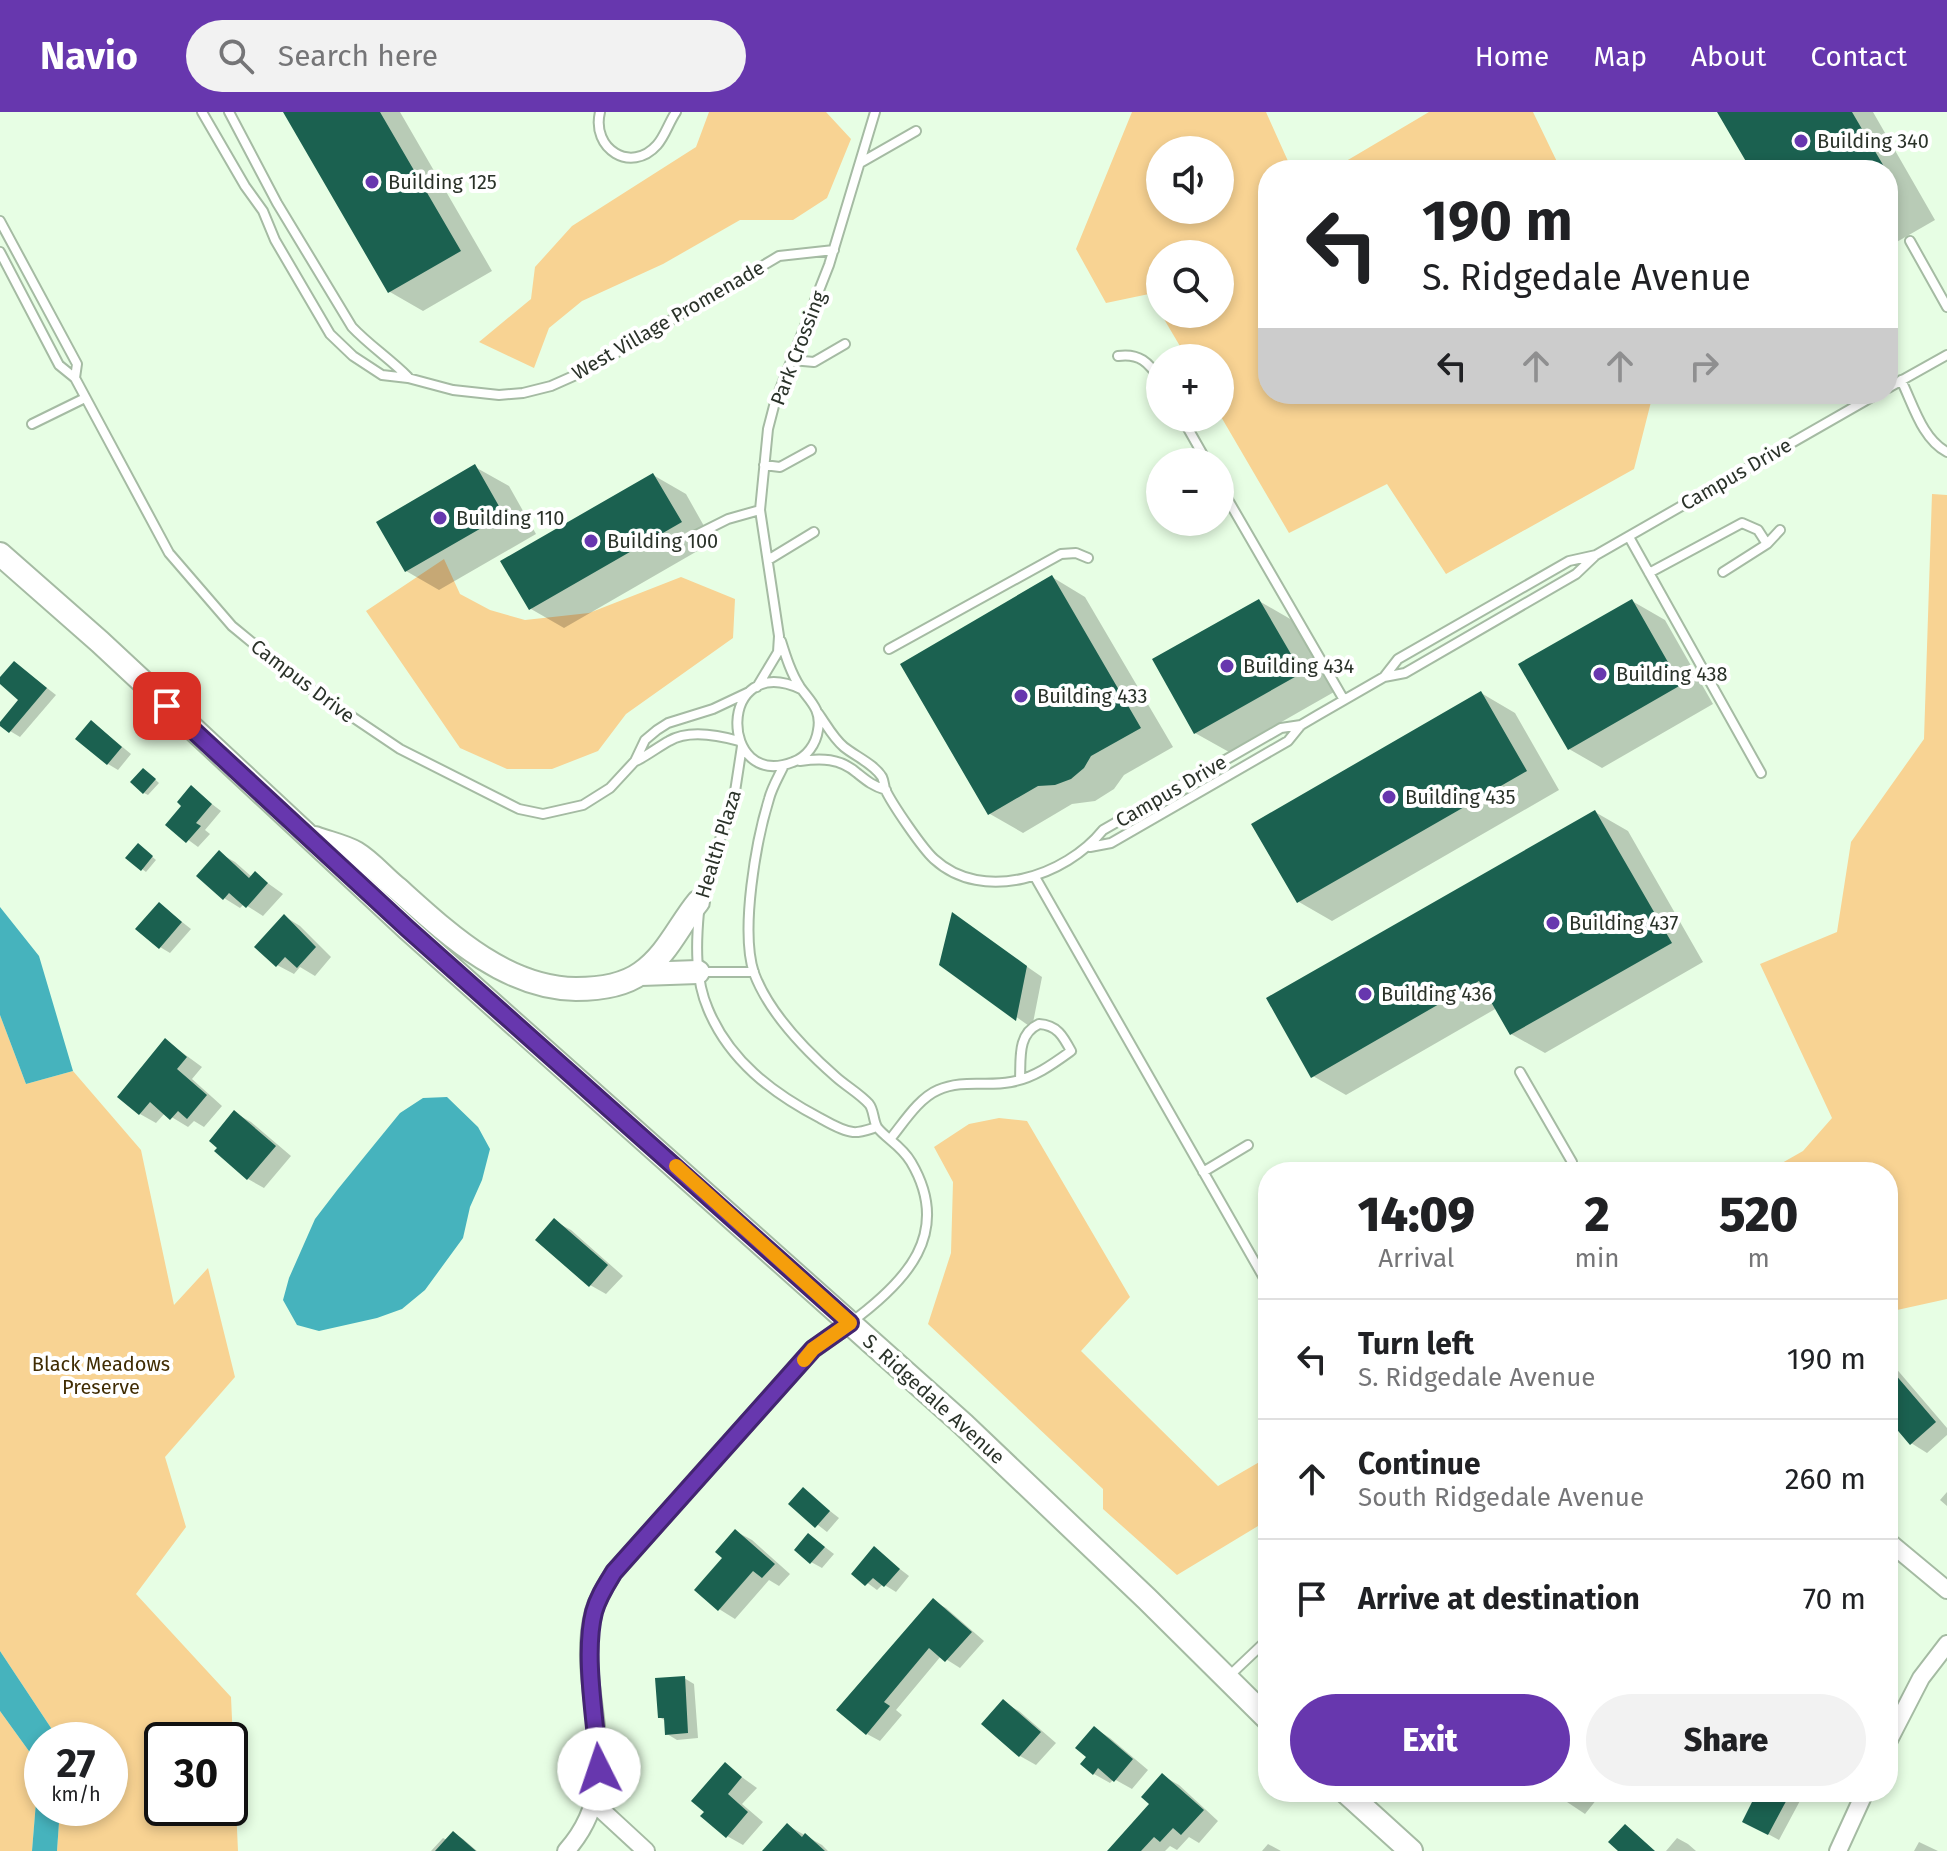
<!DOCTYPE html>
<html lang="en">
<head>
<meta charset="utf-8">
<style>
  body { margin:0; font-family:"Fira Sans",sans-serif; background:#f2f2f2; color:#202124; height:100vh; display:flex; flex-direction:column; font-size:30px; white-space:nowrap }
  * { box-sizing:border-box; margin:0 }
  p { font-size:26px; color:#757577 }
  .icon { flex:none; width:44px; height:44px; fill:none; stroke:currentColor; stroke-width:2; stroke-linecap:round; stroke-linejoin:round }
  .map { position:relative; flex:1; overflow:hidden }
  .panel { position:absolute; left:1258px; top:1050px; width:640px; height:640px; display:flex; flex-direction:column; background:#fff; border-radius:32px; box-shadow:0 4px 12px #0003 }
  .panel>* { flex:none }
  .guide { position:absolute; left:1258px; top:48px; width:640px; height:244px; border-radius:32px; box-shadow:0 4px 12px #0003; background:#fff; color:#202124; overflow:hidden }
  .fabs { position:absolute; left:1146px; top:24px; display:grid; gap:16px }
  .fabs a { display:grid; place-items:center; width:88px; height:88px; border-radius:50%; background:#fff; box-shadow:0 4px 12px #0003; font-size:40px }
  .speed { position:absolute; left:24px; top:1610px; display:flex; gap:16px; font-size:40px; font-weight:700; text-align:center }
  .speed>* { display:grid; place-content:center; width:104px; height:104px; border-radius:50%; background:#fff; box-shadow:0 4px 12px #0003; line-height:1 }
  .speed small { font-size:20px; font-weight:400 }
  .speed .limit { border:4px solid #111; border-radius:12px; background:#fff; color:#111 }
  .pin { position:absolute; display:grid; place-items:center; width:68px; height:68px; color:#fff; margin:-34px; border-radius:16px; box-shadow:0 4px 12px #0006 }
  .me { position:absolute; width:88px; margin:-44px; rotate:356deg; stroke-linejoin:round; filter:drop-shadow(0 0 6px #0008) }
  .turn { display:flex; align-items:center; gap:28px; height:168px; padding:0 32px; font-size:36px }
  .turn .icon { width:104px; height:104px; stroke-width:2.5 }
  .turn b { display:block; font-size:56px; line-height:68px }
  .lanes { display:flex; align-items:center; height:76px; padding:0 32px; background:#0003; justify-content:center; gap:40px; direction:ltr }
  .lanes .off { opacity:.35 }
  .eta { display:flex; justify-content:space-evenly; align-items:center; height:136px; text-align:center }
  .eta b { font-size:48px; font-weight:800; line-height:56px }
  .button { display:flex; gap:16px; margin-top:auto; padding:16px 32px }
  .button a { flex:1; height:92px; border-radius:48px; background:#6737ae; color:#fff; font-size:32px; font-weight:800; line-height:92px; text-align:center }
  .button a+a { background:#f2f2f2; color:#202124 }
  ul { padding:0; list-style:none }
  li { display:flex; align-items:center; gap:24px; height:120px; padding:0 32px; border-top:2px solid #e0e0e0 }
  li div { flex:1 }
  li b { display:block; font-size:30px }
  li em { font-style:normal }
  header { display:flex; align-items:center; gap:48px; box-sizing:border-box; height:112px; padding:0 40px; background:#6737ae; color:#fff }
  header strong { font-size:38px }
  nav { display:flex; gap:44px; margin-inline-start:auto; font-size:28px }
  .search { width:560px; height:72px; background:#f2f2f2; display:flex; align-items:center; gap:20px; box-sizing:border-box; padding:0 28px; border-radius:44px; color:#757577; font-size:30px }
  .map>svg:first-child { display:block }
</style>
</head>
<body>
<header>
<strong>Navio</strong>
<div class="search"><svg class="icon" aria-label="search" viewBox="0 0 24 24"><circle cx="10" cy="10" r="6"/><path d="M15 15l6 6"/></svg>Search here</div>
<nav><a>Home</a><a>Map</a><a>About</a><a>Contact</a></nav>
</header>
<div class="map">
<svg width="1947" height="1739" viewBox="0 0 1947 1739">
  <rect width="100%" height="100%" fill="#e7fee4"/>
  <!-- green -->
  <path fill="#f8d393" fill-rule="evenodd" d="M709 0H826L851 27 827 86 793 108H740L663 152 582 189 549 216 534 256 479 230 531 187 535 155 572 114 696 35Z
    M1132 0H1266L1292 58H1268V282H1653L1634 357 1446 462 1387 372 1289 421 1220 303V246H1187L1161 202H1220V142H1160V200L1149 182 1106 191 1076 137ZM1220 38V98H1160V38Z
    M1429 0H1533L1561 58H1331Z
    M1932 382 1947 383V1187L1888 1200V1060H1766L1803 1039 1832 1006 1760 852 1837 820 1851 730 1924 627Z
    M444 447 460 482 490 498 525 508 589 501 681 465 735 487 733 526 626 602 598 639 552 657H507L460 636 366 499Z
    M0 903 26 972 73 959 141 1038 174 1193 208 1156 235 1265 165 1345 186 1415 136 1482 231 1585 238 1739H57L60 1696H110V1628H59L0 1539ZM162 1628H230V1696H162Z
    M999 1006 1027 1009 1130 1185 1081 1239 1218 1374 1268 1345V1408L1177 1463 1103 1397V1377L928 1212 951 1141 953 1070 934 1035 969 1012Z
    M0 1599 39 1653 32 1739H0Z"/>
  <!-- water -->
  <path fill="#46b3bd" d="M0 795 39 844 73 959 26 972 0 903Z
    M447 985 478 1015 490 1037 482 1068 470 1095 463 1126 425 1178 402 1197 377 1206 319 1219 297 1213 283 1188 289 1166 315 1107 338 1077 400 1001 423 986Z
    M0 1539 59 1628H42V1696H60L57 1739H32L39 1653 0 1599Z"/>
  <!-- shadow -->
  <path fill="#0003" d="M285 0H400L492 159 423 199 390 180Z
    M1719 0H1873L1935 108 1888 135V58H1753Z
    M475 355 509 374 536 422 439 478 406 459Z
    M653 363 686 382 713 430 564 516 531 497Z
    M1052 465 1085 485 1173 635 1124 663 1114 677 1095 689 1072 692 1023 721 990 702Z
    M1259 489 1292 508 1334 580 1229 640 1195 621Z
    M1632 489 1665 508 1713 592 1602 656 1569 637Z
    M15 551 56 583 20 625 10 619 21 587 0 569Z
    M1481 581 1515 601 1559 678 1332 809 1299 790Z
    M92 610 131 642 118 658 108 652Z
    M148 661 159 671 148 683 144 681Z
    M191 676 221 699 205 718 210 722 198 735 168 713 184 694Z
    M1595 700 1628 719 1703 850 1545 941 1511 922 1497 896 1346 983 1313 964Z
    M142 736 156 748 146 760 128 746Z
    M219 741 235 750 252 765 255 762 283 782 263 804 244 792 240 796 224 786Z
    M159 792 191 817 170 841 160 835Z
    M953 803 1042 865 1032 916 941 852Z
    M284 804 300 814 331 845 315 864 300 855 294 862 277 853Z
    M165 928 202 955 192 967 222 994 204 1015 194 1009 188 1015 165 1001 156 1011 140 1002Z
    M235 1001 251 1010 291 1044 264 1076 248 1067Z
    M554 1109 571 1118 623 1164 606 1182 590 1173Z
    M1888 1250 1894 1254 1947 1316V1323L1927 1341 1911 1331 1888 1304Z
    M803 1378 839 1406 827 1420 791 1392Z
    M1947 1380V1394L1940 1388Z
    M735 1419 752 1428 790 1462 779 1474 769 1468 735 1507 719 1497 725 1446Z
    M809 1423 834 1442 822 1456 811 1450Z
    M874 1437 909 1464 896 1480 883 1472 877 1478 854 1461Z
    M933 1489 946 1496 984 1529 960 1556 941 1544 896 1598 902 1603 880 1629 867 1622Z
    M1888 1504 1894 1509 1888 1517Z
    M684 1566 694 1572 698 1626 677 1628 667 1622 666 1609 659 1605Z
    M1003 1590 1019 1599 1056 1631 1036 1653 1020 1644 984 1612Z
    M1094 1616 1110 1626 1148 1658 1132 1677 1114 1667 1110 1671 1094 1662 1089 1645Z
    M725 1653 757 1676 742 1692 763 1710 743 1733 727 1724Z
    M1163 1664 1179 1673 1218 1709 1199 1731 1189 1725 1177 1738 1170 1734 1165 1739H1109L1152 1692Z
    M1552 1680H1589L1597 1687 1585 1702Z
    M1760 1680H1794L1802 1685 1779 1728 1744 1709Z
    M787 1713 822 1733 828 1739H765Z
    M453 1721 463 1727 477 1739H431L443 1726 447 1728Z
    M1677 1726 1688 1732 1696 1739H1666Z
    M1919 1730 1938 1739H1914Z
    M1268 1732 1281 1739H1262Z"/>
  <!-- building -->
  <path fill="#1b6150" d="M283 0H380L461 139 388 181Z
    M1717 0H1852L1886 58H1751Z
    M475 352 504 403 405 460 376 410Z
    M653 361 682 410 529 498 500 449Z
    M1052 463 1141 616 1091 644 1084 656 1071 667 1055 673 1038 674 988 703 900 552Z
    M1259 487 1302 561 1194 622 1152 547Z
    M1632 487 1681 573 1568 638 1518 552Z
    M14 549 47 576 9 621 0 614V610L18 588 0 572V565Z
    M1481 579 1527 659 1297 791 1251 712Z
    M91 608 122 635 107 653 75 627Z
    M143 656 156 667 143 682 130 670Z
    M191 673 212 692 196 711 201 714 186 731 165 713 181 694 177 690Z
    M1595 698 1672 831 1510 923 1479 869 1311 966 1266 886Z
    M138 731 153 744 141 759 125 746Z
    M219 738 249 766 255 759 268 771 246 796 229 781 223 788 196 764Z
    M159 790 182 810 159 837 135 817Z
    M952 800 1027 854 1016 909 939 853Z
    M284 802 316 835 297 856 285 845 276 855 254 835Z
    M165 926 187 945 177 957 207 983 187 1007 178 999 170 1008 150 990 139 1003 117 985Z
    M234 998 276 1034 247 1068 214 1039 217 1036 209 1029Z
    M554 1106 608 1153 589 1175 535 1128Z
    M1888 1254 1936 1310 1910 1333 1888 1307Z
    M803 1375 830 1399 815 1416 788 1392Z
    M735 1417 775 1452 762 1466 753 1459 718 1499 694 1478 722 1446 715 1440Z
    M808 1421 825 1435 810 1452 794 1438Z
    M874 1434 900 1457 884 1475 873 1466 865 1474 851 1462Z
    M933 1486 972 1520 945 1550 929 1536 884 1590 890 1594 866 1623 836 1598Z
    M685 1564 688 1621 665 1623 664 1606H658L655 1566Z
    M1003 1587 1041 1620 1019 1645 981 1612Z
    M1094 1614 1133 1647 1114 1670 1098 1656 1093 1663 1080 1652 1086 1645 1075 1636Z
    M725 1650 742 1665 728 1682 748 1700 726 1726 700 1704 704 1700 691 1689Z
    M1162 1661 1204 1698 1181 1723 1173 1716 1160 1730 1154 1725 1141 1739H1107L1149 1692 1141 1685Z
    M1757 1680H1791L1768 1723 1742 1710Z
    M787 1711 802 1725 805 1721 825 1739H762Z
    M1625 1712 1655 1739H1618L1608 1730Z
    M453 1719 476 1739H435Z"/>
  <g fill="none" stroke-linecap="round" stroke-linejoin="round">
    <defs>
      <path id="lane" d="M202 0 245 74 263 99 275 128 330 222 353 244 382 263 408 266 453 278 499 283 523 281 551 274 587 258 779 144 834 138
        M229 0 277 91 352 215C369 233 390 247 408 265
        M600 0C591 37 631 62 657 33 665 24 669 10 676 0
        M860 51 916 19
        M0 109 77 252 75 266
        M1910 129 1947 195
        M0 140 59 253 75 266 169 441 232 514 299 569 400 637 519 697 543 702 583 693 610 676 635 649 645 628 657 618 668 611 713 597 749 580
        M1118 244C1139 241 1149 250 1160 268
        M792 248 814 250 845 232
        M1901 268C1913 292 1922 327 1947 340
        M1888 276 1947 243
        M1182 306 1207 350
        M32 312 85 286
        M764 353 780 355 811 338
        M1220 374 1344 588
        M692 425 728 407 760 398
        M1629 425 1761 661
        M768 448 814 420
        M1723 460 1767 432 1780 418
        M1649 461 1742 411 1758 418 1767 432
        M781 529C786 545 791 561 800 575 810 589 822 598 818 618 816 632 807 645 793 650 718 679 717 538 801 577
        M889 537 1061 442 1076 441 1088 446
        M1384 565 1398 547 1569 449 1596 443
        M757 575 778 540 779 524 760 398 768 317 775 290 829 153 875 0
        M818 601C826 612 833 626 844 635 855 644 874 652 882 665 884 669 884 673 885 677 892 692 922 736 934 747 983 792 1066 764 1103 718L1281 616 1301 613
        M636 649C648 643 658 635 669 629 689 617 718 623 739 629
        M800 649C821 646 840 646 857 661 867 669 873 674 886 678
        M784 653C779 664 772 675 769 687 756 729 740 819 754 861 769 901 804 937 836 965 846 974 860 982 869 992 874 998 873 1008 877 1015 885 1026 901 1033 911 1050 953 1121 906 1170 850 1211
        M1090 735 1111 731 1288 629 1301 613 1318 603 1384 565 1405 561 1576 462 1596 443 1877 282
        M1035 765 1268 1173
        M700 787 734 686 742 634
        M699 800C696 832 695 867 708 897 729 948 772 981 820 1006 829 1011 842 1019 853 1020 860 1021 870 1017 877 1015
        M699 860H754
        M1520 960 1572 1050
        M891 1026C904 1010 919 986 938 978 963 967 986 975 1011 970 1034 966 1053 952 1071 939 1063 924 1057 913 1039 912 1017 922 1021 947 1020 967
        M1203 1060 1248 1033
        M1228 1565 1266 1529 1264 1457 1268 1454"/>
      <path id="street" d="M1888 1429 1947 1478
        M1888 1630 1921 1566 1947 1532
        M594 1691 646 1739
        M566 1739C633 1665 572 1581 594 1499 598 1485 606 1473 614 1460L813 1237 850 1211
        M1838 1739 1865 1680"/>
      <path id="secondary" d="M0 442 100 530 408 817 963 1312 1147 1487 1268 1607
        M315 726C328 731 344 734 356 741 371 750 384 766 398 777 448 822 505 876 576 877 598 877 623 874 641 861 667 843 679 813 698 790
        M641 862 698 860
        M1346 1680 1411 1739"/>
    </defs>
    <!-- lane casing -->
    <use href="#lane" stroke="#a5bba3" stroke-width="12"/>
    <!-- street casing -->
    <use href="#street" stroke="#a5bba3" stroke-width="20"/>
    <!-- secondary casing -->
    <use href="#secondary" stroke="#a5bba3" stroke-width="26"/>
    <!-- lane -->
    <use href="#lane" stroke="#fff" stroke-width="8"/>
    <!-- street -->
    <use href="#street" stroke="#fff" stroke-width="16"/>
    <!-- secondary -->
    <use href="#secondary" stroke="#fff" stroke-width="22"/>
  </g>
  <g fill="none" stroke-linecap="round" stroke-linejoin="round">
    <defs>
      <path id="route" d="M167 594 408 817 850 1211 813 1237 614 1460C606 1473 598 1485 594 1500 583 1543 596 1611 599 1657"/>
    </defs>
    <!-- route casing -->
    <use href="#route" stroke="#432471" stroke-width="20"/>
    <!-- route -->
    <use href="#route" stroke="#6737ae" stroke-width="14"/>
    <!-- slow -->
    <path stroke="#f59e0b" stroke-width="14" d="M676 1054 850 1211 813 1237 804 1248"/>
  </g>
  <!-- markers -->
  <g fill="#6737ae" stroke="#fff" stroke-width="3">
    <circle cx="1801" cy="29" r="8"/>
    <circle cx="372" cy="70" r="8"/>
    <circle cx="440" cy="406" r="8"/>
    <circle cx="591" cy="429" r="8"/>
    <circle cx="1227" cy="554" r="8"/>
    <circle cx="1600" cy="562" r="8"/>
    <circle cx="1021" cy="584" r="8"/>
    <circle cx="1389" cy="685" r="8"/>
    <circle cx="1553" cy="811" r="8"/>
    <circle cx="1365" cy="882" r="8"/>
  </g>
  <g text-anchor="middle" dominant-baseline="central" stroke-width="8" stroke-linejoin="round" paint-order="stroke">
    <!-- poi labels -->
    <g font-size="20" fill="#2a3229" stroke="#fff" text-anchor="start">
      <text x="1817" y="29">Building 340</text>
      <text x="388" y="70">Building 125</text>
      <text x="456" y="406">Building 110</text>
      <text x="607" y="429">Building 100</text>
      <text x="1243" y="554">Building 434</text>
      <text x="1616" y="562">Building 438</text>
      <text x="1037" y="584">Building 433</text>
      <text x="1405" y="685">Building 435</text>
      <text x="1569" y="811">Building 437</text>
      <text x="1381" y="882">Building 436</text>
    </g>
    <!-- street labels -->
    <g font-size="20" fill="#2a3229" stroke="#fff">
      <text transform="translate(668 208) rotate(-30)">West Village Promenade</text>
      <text transform="translate(798 236) rotate(-69)">Park Crossing</text>
      <text transform="translate(1736 362) rotate(-30)">Campus Drive</text>
      <text transform="translate(303 569) rotate(37)">Campus Drive</text>
      <text transform="translate(1171 679) rotate(-30)">Campus Drive</text>
      <text transform="translate(718 732) rotate(-73)">Health Plaza</text>
      <text transform="translate(934 1287) rotate(42)">S. Ridgedale Avenue</text>
    </g>
    <!-- park labels -->
    <g font-size="20" fill="#402c03" stroke="#fff">
      <text x="101" y="1252">Black Meadows<tspan x="101" dy="23">Preserve</tspan></text>
    </g>
  </g>
</svg>
<div class="fabs">
<a><svg class="icon" aria-label="sound" viewBox="0 0 24 24"><path d="M4 9h4l5-4v14l-5-4H4zM17 9q2 3 0 6"/></svg></a>
<a><svg class="icon" aria-label="search" viewBox="0 0 24 24"><circle cx="10" cy="10" r="6"/><path d="M15 15l6 6"/></svg></a>
<a>+</a>
<a>−</a>
</div>
<div class="speed"><div>27<small>km/h</small></div><div class="limit">30</div></div>
<div class="pin" style="left:167px;top:594px;background:#d93025"><svg class="icon" aria-label="arrive" viewBox="0 0 24 24"><path d="M6 21V4h12l-3 4 3 4H6"/></svg></div>
<svg class="me" style="left:599px;top:1657px" viewBox="-20 -20 40 40"><circle r="19" fill="#fff"/><path d="M0-13L10 11 0 6-10 11z" fill="#6737ae"/></svg>
<div class="guide">
<div class="turn"><svg class="icon" aria-label="left" viewBox="0 0 24 24"><path d="M17 20v-9H6M10 6l-5 5 5 5"/></svg><div><b>190 m</b>S. Ridgedale Avenue</div></div>
<div class="lanes"><svg class="icon" aria-label="left" viewBox="0 0 24 24"><path d="M17 20v-9H6M10 6l-5 5 5 5"/></svg><svg class="icon off" aria-label="ahead" viewBox="0 0 24 24"><path d="M12 20V5M6 11l6-6 6 6"/></svg><svg class="icon off" aria-label="ahead" viewBox="0 0 24 24"><path d="M12 20V5M6 11l6-6 6 6"/></svg><svg class="icon off" aria-label="right" viewBox="0 0 24 24"><path d="M7 20v-9h11M14 6l5 5-5 5"/></svg></div>
</div>
<section class="panel">
<div class="eta">
<div><b>14:09</b><p>Arrival</p></div>
<div><b>2</b><p>min</p></div>
<div><b>520</b><p>m</p></div>
</div>
<ul>
<li><svg class="icon" aria-label="left" viewBox="0 0 24 24"><path d="M17 20v-9H6M10 6l-5 5 5 5"/></svg><div><b>Turn left</b><p>S. Ridgedale Avenue</p></div><em>190 m</em></li>
<li><svg class="icon" aria-label="ahead" viewBox="0 0 24 24"><path d="M12 20V5M6 11l6-6 6 6"/></svg><div><b>Continue</b><p>South Ridgedale Avenue</p></div><em>260 m</em></li>
<li><svg class="icon" aria-label="arrive" viewBox="0 0 24 24"><path d="M6 21V4h12l-3 4 3 4H6"/></svg><div><b>Arrive at destination</b></div><em>70 m</em></li>
</ul>
<div class="button"><a>Exit</a><a>Share</a></div>
</section>
</div>
</body>
</html>
